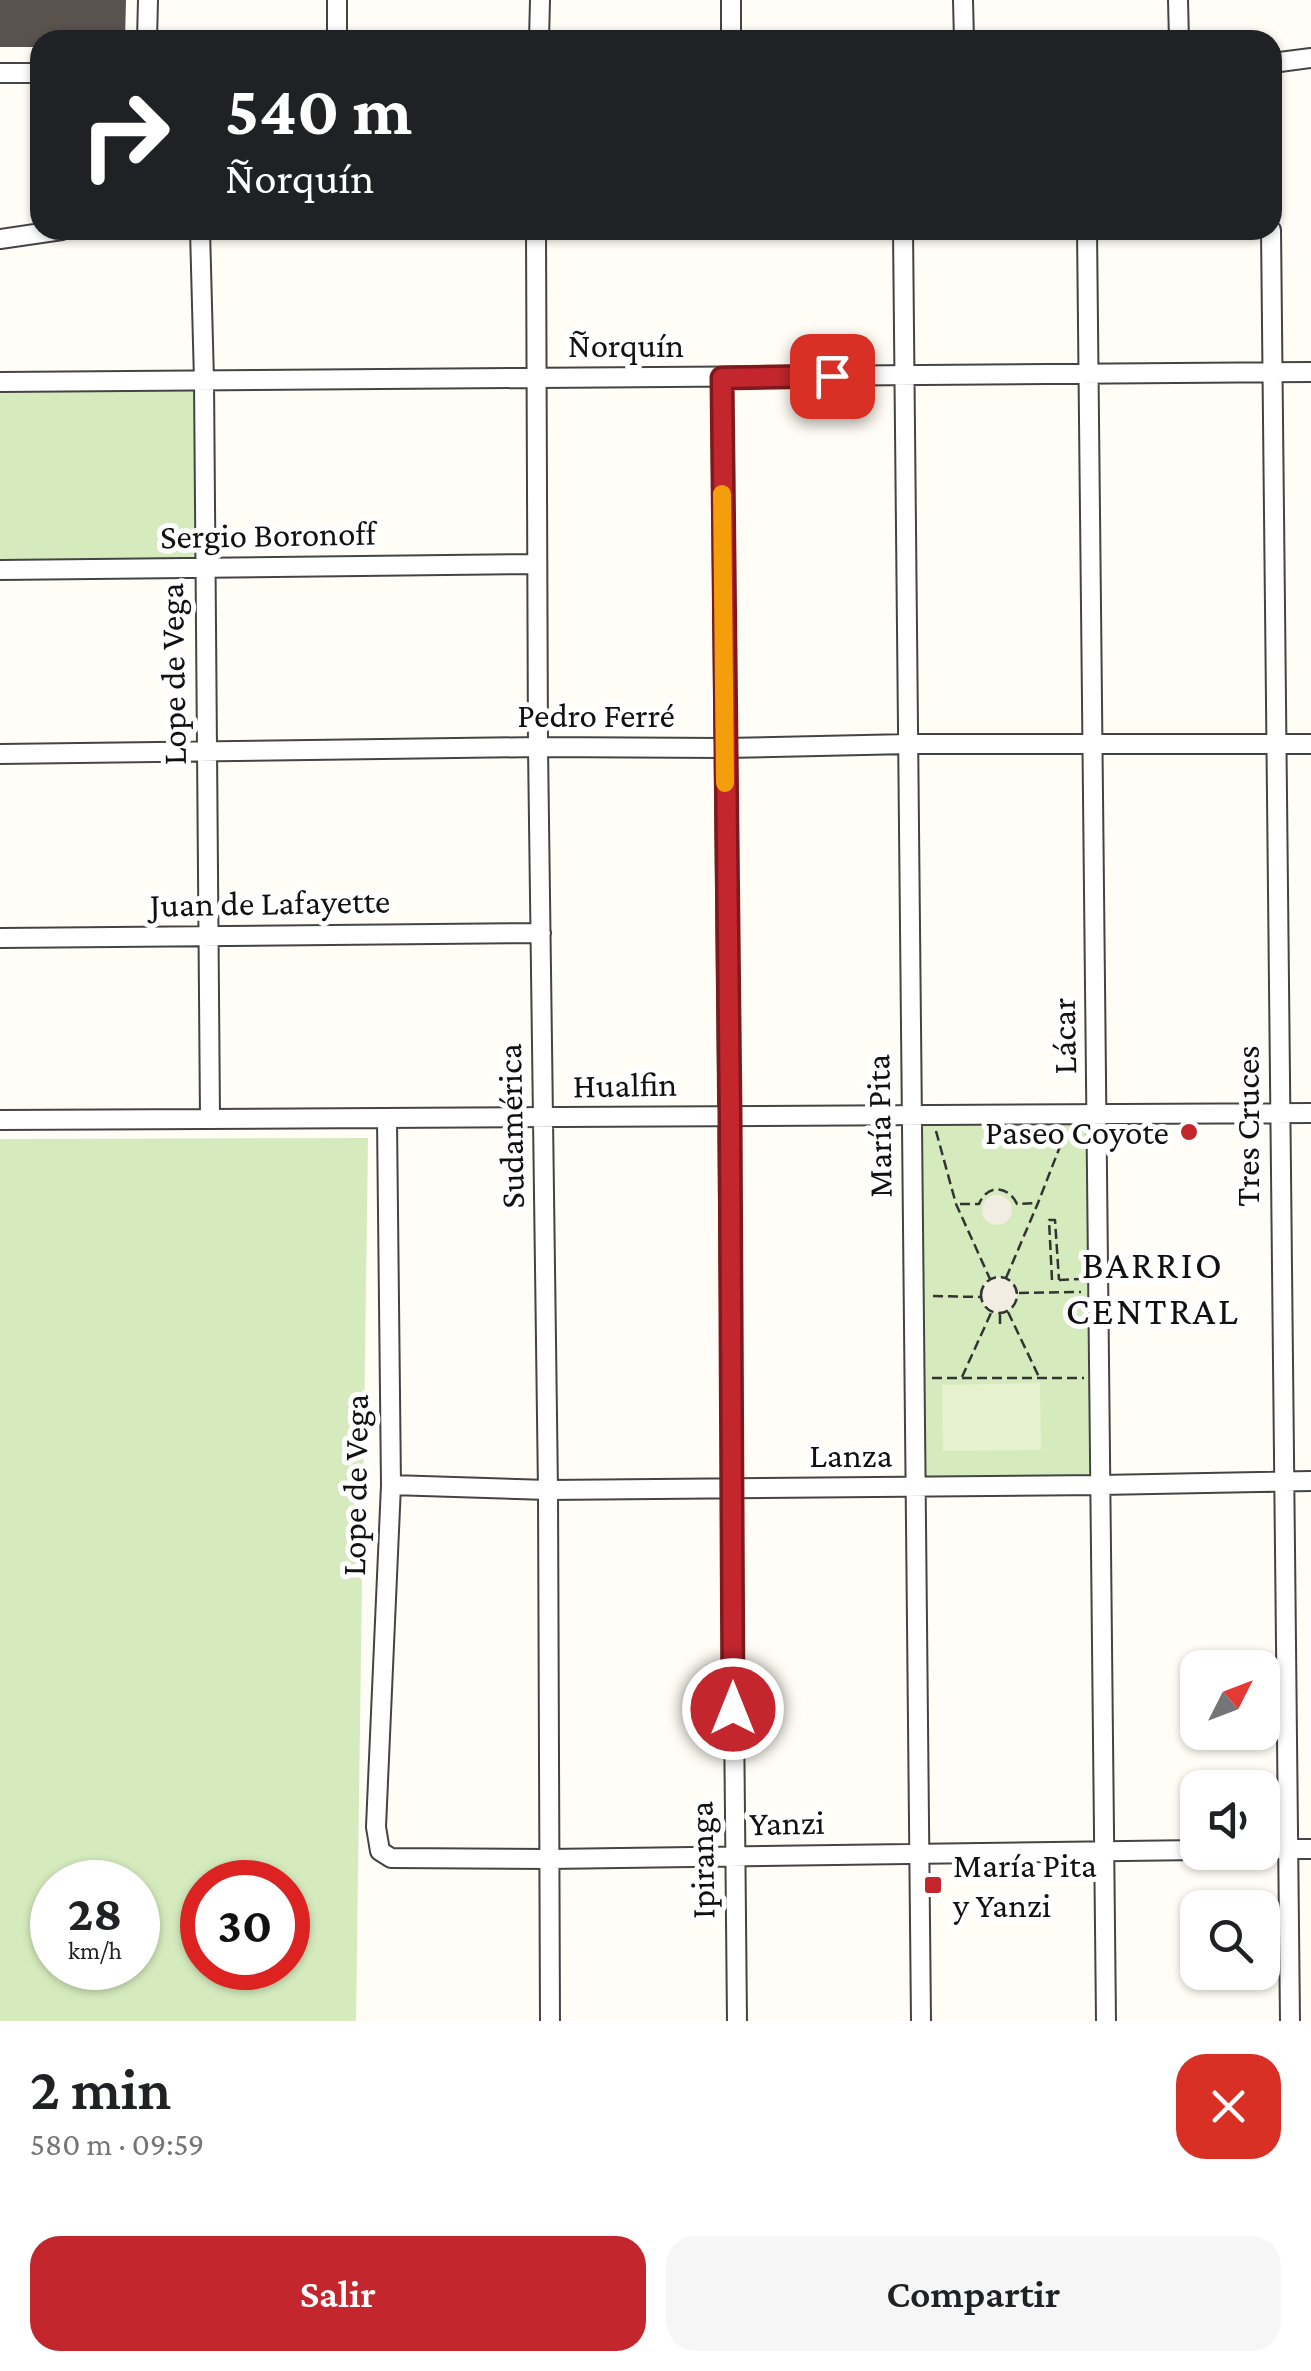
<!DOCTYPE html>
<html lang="es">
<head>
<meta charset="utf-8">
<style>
  body { margin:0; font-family:"Crimson Pro",serif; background:#f6f6f6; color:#202124; height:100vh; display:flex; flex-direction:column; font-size:38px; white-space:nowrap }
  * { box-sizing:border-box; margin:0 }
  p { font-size:32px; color:#757577 }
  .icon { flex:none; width:55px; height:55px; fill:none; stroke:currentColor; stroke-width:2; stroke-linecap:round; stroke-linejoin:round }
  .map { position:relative; height:2021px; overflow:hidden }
  .sheet { display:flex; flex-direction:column; background:#fff; flex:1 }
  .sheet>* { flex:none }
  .banner { position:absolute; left:30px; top:30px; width:1252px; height:210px; border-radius:30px; box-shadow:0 2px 8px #0004; background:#202124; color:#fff; overflow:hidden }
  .needle { width:65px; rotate:48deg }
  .buttons { position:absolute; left:1180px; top:1650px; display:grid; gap:20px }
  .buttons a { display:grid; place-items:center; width:100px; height:100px; border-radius:20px; background:#fff; box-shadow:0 2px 8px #0004; font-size:50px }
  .speed { position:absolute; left:30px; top:1860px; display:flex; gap:20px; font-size:50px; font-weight:700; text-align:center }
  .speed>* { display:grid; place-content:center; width:130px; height:130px; border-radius:50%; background:#fff; box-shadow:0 2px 8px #0004; line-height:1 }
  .speed small { font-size:25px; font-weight:400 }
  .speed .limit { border:15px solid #d22; background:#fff; color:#111 }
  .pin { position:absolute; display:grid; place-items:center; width:85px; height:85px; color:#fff; margin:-42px; border-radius:20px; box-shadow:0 5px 15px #0006 }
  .me { position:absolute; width:110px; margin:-55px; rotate:0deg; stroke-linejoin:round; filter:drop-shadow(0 0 8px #0008) }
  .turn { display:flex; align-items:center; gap:35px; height:210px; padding:0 30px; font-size:45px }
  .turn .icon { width:130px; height:130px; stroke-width:2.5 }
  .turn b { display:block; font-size:70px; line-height:85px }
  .round { display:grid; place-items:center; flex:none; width:105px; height:105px; border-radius:30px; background:#f6f6f6 }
  .summary { display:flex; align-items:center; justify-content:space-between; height:170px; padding:0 30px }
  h1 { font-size:60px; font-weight:600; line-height:75px }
  .cta { display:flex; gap:20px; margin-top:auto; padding:20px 30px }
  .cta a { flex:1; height:115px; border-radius:30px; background:#c4262e; color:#fff; font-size:40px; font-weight:600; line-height:115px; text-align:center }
  .cta a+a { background:#f6f6f6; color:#202124 }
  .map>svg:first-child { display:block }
</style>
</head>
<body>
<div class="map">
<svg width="1311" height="2021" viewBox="0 0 1311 2021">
  <rect width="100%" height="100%" fill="#fffdf5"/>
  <!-- green -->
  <path fill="#d5ebbd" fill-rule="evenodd" d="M204 380V569L0 570V382Z
    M1098 1116 1100 1485 915 1487 911 1117Z
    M368 1138 356 2021H0V1139ZM52 1882H138V1968H52ZM202 1882H288V1968H202Z"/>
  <!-- pitch -->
  <path fill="#e6f2cf" d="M1040 1383 1041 1450 943 1451 942 1385Z"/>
  <!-- plaza -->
  <path fill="#f1ede2" d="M982 1210a15 15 0 1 1 30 0a15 15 0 1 1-30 0Z
    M981 1295a18 18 0 1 1 36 0a18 18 0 1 1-36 0Z"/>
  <!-- building -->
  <path fill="#5a524d" d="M0 0H126L125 40H40V47H0Z"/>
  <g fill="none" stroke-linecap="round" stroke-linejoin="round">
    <defs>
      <path id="minor" d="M963 0 964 40
        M1178 0 1179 40
        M147 40 148 0
        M337 40V0
        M539 40 540 0
        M731 40V0
        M1272 63 1311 58
        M0 73H40
        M200 230 204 380 210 1118
        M536 230 538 747 548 1490 550 2021
        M903 230 921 2021
        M1087 230 1106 2021
        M1271 230C1281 827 1280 1424 1290 2021
        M0 239 62 230
        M721 378 737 2021
        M0 382 1311 372
        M0 570 537 564
        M0 754 538 747 724 748 909 744H1311
        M0 938 541 933
        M0 1120 1311 1113
        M387 1120 391 1485 376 1827 380 1851 391 1858 549 1859 1198 1850
        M391 1485 548 1490 1100 1485 1311 1481
        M1262 1849H1311"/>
    </defs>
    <!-- minor casing -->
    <use href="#minor" stroke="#444" stroke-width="22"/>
    <!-- path -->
    <path stroke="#333" stroke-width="2.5" stroke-dasharray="10 5" stroke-linecap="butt" d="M936 1131 956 1204 990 1279
      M960 1204H979C987 1184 1008 1185 1017 1204L1037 1203
      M981 1295a18 18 0 1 1 36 0a18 18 0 1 1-36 0Z
      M1006 1278 1038 1203 1066 1131
      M1052 1280 1049 1220H1055L1059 1280
      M1059 1280 1081 1279
      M1019 1293 1081 1292
      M933 1296 980 1297
      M1008 1312 1039 1377
      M1000 1314V1324
      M962 1377 991 1313
      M932 1378H1084"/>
    <!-- minor -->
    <use href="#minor" stroke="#fff" stroke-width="18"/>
  </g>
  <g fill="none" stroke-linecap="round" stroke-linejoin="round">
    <defs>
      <path id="route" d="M733 1709 730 1116 722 378 832 376"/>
    </defs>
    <!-- route casing -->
    <use href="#route" stroke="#7f191e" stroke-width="25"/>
    <!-- route -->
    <use href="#route" stroke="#c4262e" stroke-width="18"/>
    <!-- slow -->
    <path stroke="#f59e0b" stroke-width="18" d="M722 494 725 783"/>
  </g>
  <!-- markers -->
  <g fill="#c4262e" stroke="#fff" stroke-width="4">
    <circle cx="1189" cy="1132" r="10"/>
    <rect x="923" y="1875" width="20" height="20" rx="5"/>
  </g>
  <g text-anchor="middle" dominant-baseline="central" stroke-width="10" stroke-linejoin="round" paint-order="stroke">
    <!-- street labels -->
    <g font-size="35" fill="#111" stroke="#fff">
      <text x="626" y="345">Ñorquín</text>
      <text transform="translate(268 535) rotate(-1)">Sergio Boronoff</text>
      <text transform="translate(173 674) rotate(-91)">Lope de Vega</text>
      <text x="596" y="715">Pedro Ferré</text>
      <text transform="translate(270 903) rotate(-1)">Juan de Lafayette</text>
      <text transform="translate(1064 1036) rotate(-91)">Lácar</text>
      <text transform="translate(625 1085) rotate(-1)">Hualfin</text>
      <text transform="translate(511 1126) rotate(-91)">Sudamérica</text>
      <text transform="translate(879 1126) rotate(-91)">María Pita</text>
      <text transform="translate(1247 1126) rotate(-90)">Tres Cruces</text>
      <text x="851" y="1455">Lanza</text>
      <text transform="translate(355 1485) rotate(-89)">Lope de Vega</text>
      <text transform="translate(787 1823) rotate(-1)">Yanzi</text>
      <text transform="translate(702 1860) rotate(-91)">Ipiranga</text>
    </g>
    <!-- poi labels -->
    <g font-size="35" fill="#111" stroke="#fff" text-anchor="end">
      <text x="1169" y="1132">Paseo Coyote</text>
      <text x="953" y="1865" text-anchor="start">María Pita<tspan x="953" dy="40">y Yanzi</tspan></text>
    </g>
    <!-- quarter labels -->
    <g font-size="40" letter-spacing="2.5" fill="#111" stroke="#fff">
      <text x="1153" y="1264">BARRIO<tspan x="1153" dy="46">CENTRAL</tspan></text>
    </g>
  </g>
</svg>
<div class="buttons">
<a><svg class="needle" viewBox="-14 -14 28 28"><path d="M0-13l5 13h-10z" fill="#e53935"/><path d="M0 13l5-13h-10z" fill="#757577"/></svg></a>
<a><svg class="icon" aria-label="sound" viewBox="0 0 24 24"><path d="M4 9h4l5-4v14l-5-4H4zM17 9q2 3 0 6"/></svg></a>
<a><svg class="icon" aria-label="search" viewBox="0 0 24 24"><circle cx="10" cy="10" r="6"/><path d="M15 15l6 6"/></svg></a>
</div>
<div class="speed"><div>28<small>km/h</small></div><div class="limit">30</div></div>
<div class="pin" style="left:832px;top:376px;background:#d93025"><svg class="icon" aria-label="arrive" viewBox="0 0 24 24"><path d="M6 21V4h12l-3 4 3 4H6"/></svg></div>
<svg class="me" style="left:733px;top:1709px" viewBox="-20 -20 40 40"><circle r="17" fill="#c4262e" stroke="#fff" stroke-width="3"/><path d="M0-11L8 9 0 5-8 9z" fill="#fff"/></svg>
<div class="banner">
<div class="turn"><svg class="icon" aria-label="right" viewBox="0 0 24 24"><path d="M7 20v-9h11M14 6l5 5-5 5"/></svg><div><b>540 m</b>Ñorquín</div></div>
</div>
</div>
<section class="sheet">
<div class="summary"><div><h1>2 min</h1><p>580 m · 09:59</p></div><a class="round" style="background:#d93025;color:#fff"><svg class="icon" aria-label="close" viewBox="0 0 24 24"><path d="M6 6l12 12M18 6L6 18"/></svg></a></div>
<div class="cta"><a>Salir</a><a>Compartir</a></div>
</section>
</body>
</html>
